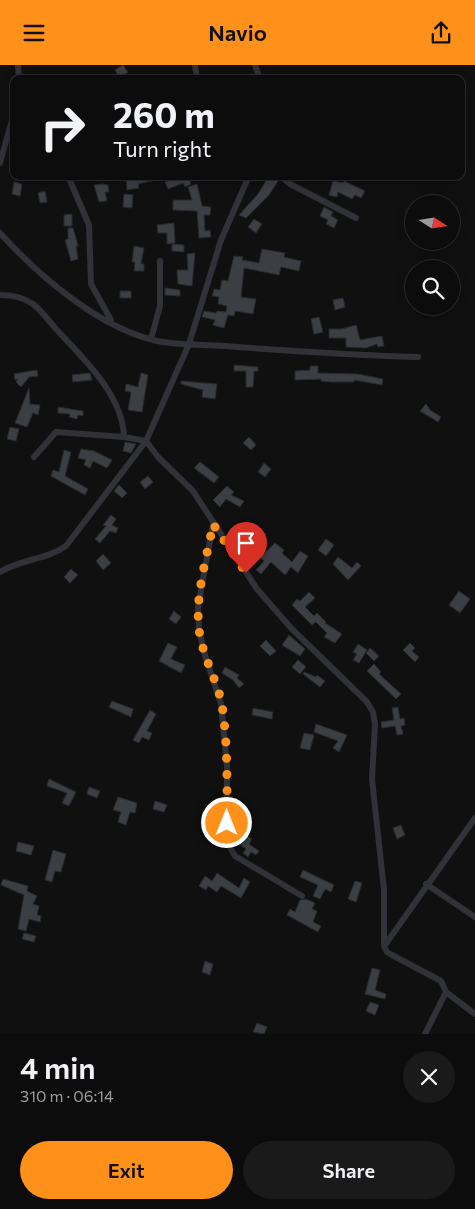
<!DOCTYPE html>
<html lang="en">
<head>
<meta charset="utf-8">
<style>
  body { margin:0; font-family:Commissioner,sans-serif; background:#1a1a1b; color:#f1f3f6; height:100vh; display:flex; flex-direction:column; font-size:19px; white-space:nowrap }
  * { box-sizing:border-box; margin:0 }
  p { font-size:16px; color:#9a9b9d }
  .icon { flex:none; width:28px; height:28px; fill:none; stroke:currentColor; stroke-width:2; stroke-linecap:round; stroke-linejoin:round }
  .map { position:relative; height:969px; overflow:hidden }
  .sheet { display:flex; flex-direction:column; background:#0c0c0d; flex:1 }
  .sheet>* { flex:none }
  .top-card { position:absolute; left:10px; top:10px; width:455px; height:105px; border-radius:10px; box-shadow:0 2px 12px #0003,0 0 0 1px #2c2c2e; background:#0c0c0d; color:#f1f3f6; overflow:hidden }
  .needle { width:32px; rotate:102deg }
  .tools { position:absolute; left:405px; top:130px; display:grid; gap:10px }
  .tools a { display:grid; place-items:center; width:55px; height:55px; border-radius:50%; background:#0c0c0d; box-shadow:0 2px 12px #0003,0 0 0 1px #2c2c2e; font-size:25px }
  .pin { position:absolute; display:grid; place-items:center; width:42px; height:42px; color:#fff; margin:-51px -21px; border-radius:50% 50% 50% 0; rotate:-45deg; box-shadow:0 0 5px #0007 }
  .pin .icon { rotate:45deg }
  .me { position:absolute; width:55px; margin:-28px; rotate:0deg; stroke-linejoin:round; filter:drop-shadow(0 0 4px #0008) }
  .turn { display:flex; align-items:center; gap:18px; height:105px; padding:0 20px; font-size:22px }
  .turn .icon { width:65px; height:65px; stroke-width:2.5 }
  .turn b { display:block; font-size:35px; line-height:42px }
  .round { display:grid; place-items:center; flex:none; width:52px; height:52px; border-radius:26px; background:#1a1a1b }
  .headline { display:flex; align-items:center; justify-content:space-between; height:85px; padding:0 20px }
  h1 { font-size:30px; font-weight:600; line-height:38px }
  .action { display:flex; gap:10px; margin-top:auto; padding:10px 20px }
  .action a { flex:1; height:58px; border-radius:30px; background:#ff901a; color:#111; font-size:20px; font-weight:600; line-height:58px; text-align:center }
  .action a+a { background:#1a1a1b; color:#f1f3f6 }
  header { display:flex; justify-content:space-between; align-items:center; height:65px; padding:0 20px; background:#ff901a; color:#111; font-size:22px; font-weight:600 }
  .map>svg:first-child { display:block }
</style>
</head>
<body>
<header><svg class="icon" aria-label="menu" viewBox="0 0 24 24"><path d="M4 6h16M4 12h16M4 18h16"/></svg>Navio<svg class="icon" aria-label="share" viewBox="0 0 24 24"><path d="M12 15V3M7 8l5-5 5 5M5 13v7h14v-7"/></svg></header>
<div class="map">
<svg width="475" height="969" viewBox="0 0 475 969">
  <rect width="100%" height="100%" fill="#101011"/>
  <!-- building -->
  <path fill="#3b3e42" stroke="#292a2d" d="M123 0 128 7 120 13 115 5Z
    M126 111H159V114L138 119 139 123 127 125Z
    M184 111H188L191 119 185 122 183 118 168 124 165 117Z
    M269 111H274L278 116 269 130 246 153 239 150 258 129Z
    M333 116 343 118 344 116 365 126 361 133 355 130 352 134 338 127 337 132 329 130Z
    M14 117 22 119 20 131 12 129Z
    M102 119 108 120 109 127H105L107 136 99 137 94 120Z
    M197 119 202 141 211 142 210 150H204L205 166 210 165 211 172 199 173 197 146 173 145V135H192L188 122Z
    M45 126 47 137 40 138 38 128Z
    M124 129 133 130 132 143 123 142Z
    M324 142 333 147 331 151 338 155 334 163 326 159 328 155 320 151Z
    M72 149V161H64V150Z
    M254 154 262 159 256 168 248 162Z
    M174 158 175 178 167 179V168H158L157 160Z
    M68 163H73L78 181H76L78 194 71 196 65 175 68 174Z
    M172 179 184 180V187L172 186Z
    M134 181 144 183 141 199H144V206H134L135 197H132Z
    M262 184 285 188 284 192 301 196 299 206 281 202 279 210 244 203 241 232 256 234 253 249 235 246 234 251 228 250 224 263 213 260 215 255 202 252 204 246 216 248 217 246 226 247 227 241 218 239 219 232 212 231 214 224 220 225 222 215 228 216 234 191 243 192 242 195 259 198Z
    M195 188 192 221 178 219 177 205H188L187 189Z
    M165 223 180 225V231L165 230Z
    M120 226H131V233H120Z
    M343 233 345 242 335 245 333 235Z
    M319 252 323 267 314 269 311 254Z
    M356 260 360 275 382 271 384 281 378 282 377 279 366 283 346 282V273H329V264H342Z
    M234 300 258 302V306H254L253 322H246V306H234Z
    M310 301H318V308L358 309 383 314 382 320 354 315V317H331L321 316V314L295 315V306L310 305Z
    M37 305 38 311 29 312 21 322 16 317 18 314 15 315 14 309Z
    M90 308 92 315 73 317 72 310Z
    M141 308 148 310 142 347 128 345 131 327 125 326 126 319 138 322Z
    M181 316 217 319 215 334 202 332 203 325 181 319Z
    M29 323 30 339 40 340 38 350 33 348 27 362 15 358Z
    M426 339 430 345 441 352 438 357 420 346Z
    M58 342 83 346V351L78 350 77 354 69 352 70 349 58 348Z
    M10 362 19 364 16 376 7 374Z
    M249 372 256 380 251 385 243 378Z
    M125 377 136 379 131 388 123 386Z
    M81 384 94 386 112 395 107 403 93 396 90 403 84 400 86 395 78 393Z
    M64 385 71 387 65 411 88 424 85 430 51 411 53 405 59 407Z
    M200 397 219 412 214 418 194 403Z
    M264 398 271 404 265 412 258 407Z
    M148 411 153 417 145 424 140 417Z
    M119 420 127 428 122 433 114 426Z
    M227 421 234 427 231 430 244 436 240 442 226 434 220 442 213 435Z
    M111 450 116 454 112 460 118 463 116 468 110 466 100 478 95 474 106 461 103 460Z
    M244 457 254 465 256 462 266 469 262 475 259 473 255 478 241 470 238 463Z
    M326 474 334 480 326 491 318 485Z
    M275 478 284 485 282 488 292 497 300 486 308 491 298 508 291 502 285 510 271 497 261 509 256 505 264 496 260 492Z
    M103 489 111 498 103 505 96 496Z
    M338 492 352 503 357 497 361 501 348 515 333 499Z
    M71 504 78 510 70 518 64 512Z
    M459 526 470 534 460 548 449 540Z
    M309 527 315 533 305 542 314 551 317 548 326 557 325 558 342 569 335 578 324 572 327 568 316 557 312 560 292 540 297 534 300 536Z
    M174 546 181 552 176 559 169 554Z
    M289 570 305 584 300 591 282 580Z
    M266 575 276 586 270 591 260 581Z
    M168 578 177 582 171 594 185 600 181 608 159 596Z
    M410 578 415 583 412 586 419 592 415 597 403 585Z
    M358 579 367 585 359 598 353 595 357 589 353 587Z
    M370 583 379 591 374 596 366 588Z
    M298 595 306 602 300 609 292 602Z
    M374 599 381 607 379 609 401 629 396 634 367 606Z
    M225 602 239 610 237 613 244 619 239 623 233 615 222 608Z
    M304 607 316 612 317 610 325 616 320 622 303 609Z
    M112 636 133 644 131 652 109 642Z
    M398 642 400 654 404 653 405 660 401 661 403 669 397 670 395 661 382 663 381 657 394 655 392 643Z
    M253 643 273 647 272 654 252 650Z
    M150 645 156 649 147 666 152 668 149 675 142 672 139 678 133 675Z
    M316 659 347 670 339 687 333 683 338 676 314 667Z
    M304 668 314 670 310 685 300 683Z
    M49 714 76 727 69 741 62 738 67 728 47 721Z
    M89 722 100 726 97 733 87 729Z
    M118 732 137 738 135 748 130 747 126 760 118 757 121 747 113 745Z
    M155 736 167 740 164 747 153 744Z
    M401 760 405 770 397 774 393 763Z
    M246 770 252 774 249 779 259 786 256 790 251 787 248 792 243 788 246 784 240 780Z
    M18 777 34 781 31 790 16 786Z
    M53 785 66 789 61 807 55 806 52 817 45 815Z
    M303 805 334 820 331 827 325 824 320 834 313 831 318 820 300 812Z
    M217 808 239 823 244 813 250 817 241 833 221 821 217 827 208 821 206 825 199 821 205 811 212 816Z
    M3 814 28 821 27 826 37 831 33 839 39 841 37 850 41 851 40 857 29 854 26 866 18 864 24 830 1 820Z
    M355 816 362 818 356 837 348 834Z
    M306 834 315 838 312 844 317 846 313 857 321 861 318 867 287 850 290 844 295 847 300 835Z
    M24 868 36 871 34 877 22 874Z
    M205 896 213 899 210 910 202 907Z
    M372 903 380 905 375 925 386 929 385 934 365 929Z
    M370 937 379 940 375 950 366 946Z
    M257 958 267 962 264 969 253 967Z"/>
  <g fill="none" stroke-linecap="round" stroke-linejoin="round">
    <!-- street -->
    <path stroke="#303237" stroke-width="6" d="M18 0 19 14
      M195 0 197 14
      M255 0 260 14
      M0 98 14 48
      M68 111 89 160 91 219 111 255
      M280 111 290 119 356 153
      M0 168C38 210 97 261 153 275 176 281 202 279 225 281 290 286 354 290 418 292
      M0 230C11 230 23 232 33 239 41 245 49 256 56 264 83 293 123 330 124 372
      M151 274 160 241V196
      M34 392 56 367 124 372 146 376 158 392 193 426 257 524 291 563 367 637 373 647 375 659 372 714 384 825V881L387 887 392 890 441 916 446 927 425 969
      M213 459 198 542 199 563 203 584 221 639 227 701V777L235 791 302 831
      M0 507C21 494 46 495 66 481L146 376 189 279 221 175 249 111
      M426 819 475 852
      M385 880 475 753
      M446 927 475 949"/>
  </g>
  <g fill="none" stroke-linecap="round" stroke-linejoin="round">
    <!-- route -->
    <path stroke="#ff901a" stroke-width="9" stroke-dasharray="0 16.2" d="M227 758C227 719 228 679 222 640 217 614 202 591 199 564 195 530 207 492 213 459L246 508"/>
  </g>
</svg>
<div class="tools">
<a><svg class="needle" viewBox="-14 -14 28 28"><path d="M0-13l5 13h-10z" fill="#e53935"/><path d="M0 13l5-13h-10z" fill="#9a9b9d"/></svg></a>
<a><svg class="icon" aria-label="search" viewBox="0 0 24 24"><circle cx="10" cy="10" r="6"/><path d="M15 15l6 6"/></svg></a>
</div>
<div class="pin" style="left:246px;top:508px;background:#d93025"><svg class="icon" aria-label="arrive" viewBox="0 0 24 24"><path d="M6 21V4h12l-3 4 3 4H6"/></svg></div>
<svg class="me" style="left:227px;top:758px" viewBox="-20 -20 40 40"><circle r="17" fill="#ff901a" stroke="#fff" stroke-width="3"/><path d="M0-11L8 9 0 5-8 9z" fill="#fff"/></svg>
<div class="top-card">
<div class="turn"><svg class="icon" aria-label="right" viewBox="0 0 24 24"><path d="M7 20v-9h11M14 6l5 5-5 5"/></svg><div><b>260 m</b>Turn right</div></div>
</div>
</div>
<section class="sheet">
<div class="headline"><div><h1>4 min</h1><p>310 m · 06:14</p></div><a class="round"><svg class="icon" aria-label="close" viewBox="0 0 24 24"><path d="M6 6l12 12M18 6L6 18"/></svg></a></div>
<div class="action"><a>Exit</a><a>Share</a></div>
</section>
</body>
</html>
